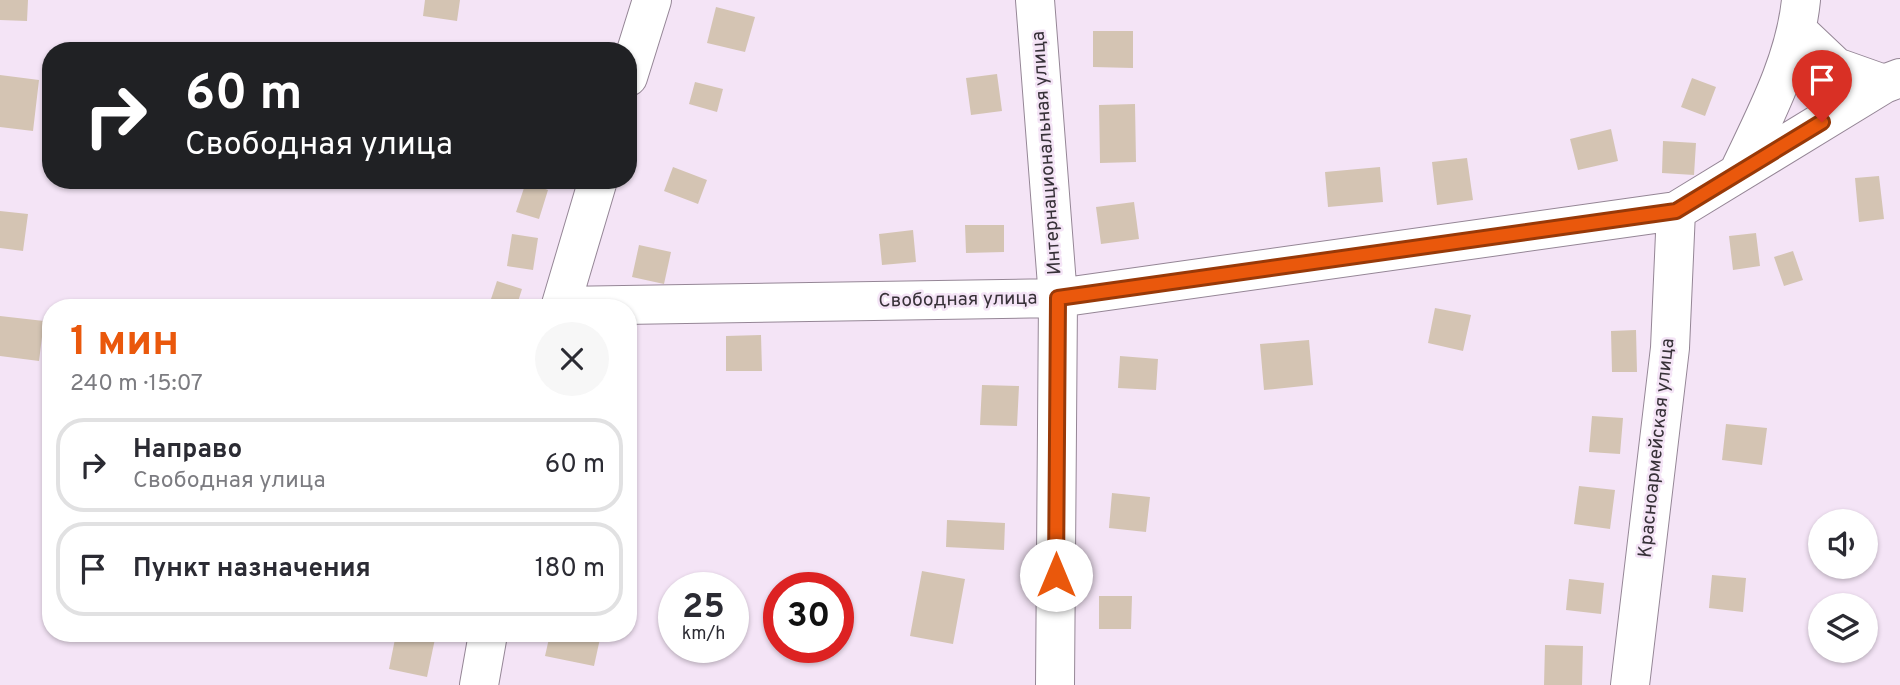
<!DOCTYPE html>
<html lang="ru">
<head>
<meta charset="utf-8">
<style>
  body { margin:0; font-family:Overpass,sans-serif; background:#f7f7f7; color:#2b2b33; height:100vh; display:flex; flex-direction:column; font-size:26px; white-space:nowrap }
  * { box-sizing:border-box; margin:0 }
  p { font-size:23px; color:#7c7c81 }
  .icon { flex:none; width:38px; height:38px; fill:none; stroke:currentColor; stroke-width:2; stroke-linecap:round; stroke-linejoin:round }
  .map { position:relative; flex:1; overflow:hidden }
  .details { position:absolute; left:42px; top:299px; width:595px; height:343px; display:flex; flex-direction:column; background:#fff; border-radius:28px; box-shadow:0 2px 5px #0004 }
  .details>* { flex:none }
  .guide { position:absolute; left:42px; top:42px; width:595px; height:147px; border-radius:28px; box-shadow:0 2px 5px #0004; background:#202124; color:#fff; overflow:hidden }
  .fabs { position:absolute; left:1808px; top:509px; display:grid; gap:14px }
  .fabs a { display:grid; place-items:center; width:70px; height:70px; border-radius:50%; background:#fff; box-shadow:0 2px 5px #0004; font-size:35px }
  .speed { position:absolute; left:658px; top:572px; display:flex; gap:14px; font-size:35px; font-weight:700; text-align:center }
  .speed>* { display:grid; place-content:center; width:91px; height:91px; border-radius:50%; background:#fff; box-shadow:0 2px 5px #0004; line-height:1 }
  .speed small { font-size:18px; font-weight:400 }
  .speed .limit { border:10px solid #d22; background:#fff; color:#111 }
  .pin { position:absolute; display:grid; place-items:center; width:60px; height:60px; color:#fff; margin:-72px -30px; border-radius:50% 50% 50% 0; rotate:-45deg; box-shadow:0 0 7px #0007 }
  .pin .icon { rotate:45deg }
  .me { position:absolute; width:77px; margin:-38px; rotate:0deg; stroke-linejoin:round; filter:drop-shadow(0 0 5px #0008) }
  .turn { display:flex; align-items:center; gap:24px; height:147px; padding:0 28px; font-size:32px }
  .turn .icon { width:91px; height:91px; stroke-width:2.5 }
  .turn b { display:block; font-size:49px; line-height:60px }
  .round { display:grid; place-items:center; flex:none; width:74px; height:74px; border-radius:37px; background:#f7f7f7 }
  .overview { display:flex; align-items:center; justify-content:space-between; height:119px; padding:0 28px }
  h1 { font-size:42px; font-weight:700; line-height:52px; color:#ea580c }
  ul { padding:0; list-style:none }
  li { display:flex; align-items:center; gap:21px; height:94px; margin:0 14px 10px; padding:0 14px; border:4px solid #e1e1e2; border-radius:28px }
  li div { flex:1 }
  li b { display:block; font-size:26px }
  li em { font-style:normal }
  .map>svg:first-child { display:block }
</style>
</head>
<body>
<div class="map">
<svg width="1900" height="685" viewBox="0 0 1900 685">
  <rect width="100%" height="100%" fill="#f4e4f6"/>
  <!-- building -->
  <path fill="#d4c4b3" d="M0 0H28L27 21 0 20Z
    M425 0H460L457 21 423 16Z
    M716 7 755 17 745 52 707 43Z
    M1093 31H1133V68L1093 67Z
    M997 74 1002 111 971 115 966 78Z
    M0 75 39 80 33 131 0 127Z
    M1692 78 1716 87 1705 116 1681 107Z
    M695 82 723 89 717 112 689 104Z
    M1135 104 1136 162 1100 163 1099 105Z
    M1611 129 1618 161 1578 170 1570 139Z
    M1663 141 1696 143 1694 175 1662 173Z
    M1467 158 1473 200 1437 205 1432 162Z
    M673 167 707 180 698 204 664 191Z
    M1380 167 1383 202 1328 207 1325 172Z
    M1879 176 1884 219 1859 222 1855 178Z
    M526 182 548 190 539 219 516 212Z
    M1134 202 1139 239 1101 244 1096 207Z
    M0 211 28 214 23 251 0 248Z
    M965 225H1004V252L966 253Z
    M913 230 916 262 882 265 879 234Z
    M1756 233 1760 266 1733 270 1729 236Z
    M512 234 538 238 533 270 507 266Z
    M639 245 671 252 664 284 632 277Z
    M1793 251 1803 280 1784 286 1774 257Z
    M497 281 522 289 516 308H488Z
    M1435 308 1471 315 1463 351 1428 343Z
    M0 316 44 321 39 361 0 356Z
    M1636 330 1637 372H1612L1611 331Z
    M761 335 762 371H726V336Z
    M1309 340 1313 385 1264 390 1260 344Z
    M1120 356 1158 359 1156 390 1118 388Z
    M982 385 1019 386 1017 426 980 425Z
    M1592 416 1623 418 1620 454 1589 452Z
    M1726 424 1767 428 1762 465 1722 460Z
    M1579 486 1615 490 1610 529 1574 524Z
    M1112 493 1150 497 1146 532 1109 528Z
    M947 520 1005 523 1004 550 946 547Z
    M922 571 965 579 953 644 910 636Z
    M1712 575 1746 578 1743 612 1709 608Z
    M1569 579 1604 583 1601 614 1566 610Z
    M1099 596H1132L1131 629H1099Z
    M396 634H436L427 677 389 669Z
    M550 634H601L594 666 545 656Z
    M1545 645 1583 646 1582 685H1544Z"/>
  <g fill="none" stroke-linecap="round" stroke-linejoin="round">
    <defs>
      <path id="minor" d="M1035 0 1058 298 1055 685
        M1798 31 1836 67 1884 84
        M628 77 652 0
        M1738 173C1764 118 1795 61 1801 0
        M561 306 1058 298 1676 211 1884 84 1900 78
        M560 308 598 180
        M479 685 488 634
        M1630 685 1670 348 1676 211"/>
    </defs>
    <!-- minor casing -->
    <use href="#minor" stroke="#958696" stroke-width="40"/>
    <!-- minor -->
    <use href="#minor" stroke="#fff" stroke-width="38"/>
  </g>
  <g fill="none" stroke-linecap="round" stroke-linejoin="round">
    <defs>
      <path id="route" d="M1056 575 1058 298 1676 211 1822 122"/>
    </defs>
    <!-- route casing -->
    <use href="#route" stroke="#983908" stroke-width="18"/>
    <!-- route -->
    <use href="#route" stroke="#ea580c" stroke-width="12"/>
  </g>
  <g text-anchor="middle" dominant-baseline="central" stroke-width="5" stroke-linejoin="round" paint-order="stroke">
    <!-- street labels -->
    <g font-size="19" fill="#373138" stroke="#f4e4f6">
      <text transform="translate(1047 153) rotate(-94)">Интернациональная улица</text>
      <text transform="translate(958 300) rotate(-1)">Свободная улица</text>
      <text transform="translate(1657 448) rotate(-84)">Красноармейская улица</text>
    </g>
  </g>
</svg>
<div class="fabs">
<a><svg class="icon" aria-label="sound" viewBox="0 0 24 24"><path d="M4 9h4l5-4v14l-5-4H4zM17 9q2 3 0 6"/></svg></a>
<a><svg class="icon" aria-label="layers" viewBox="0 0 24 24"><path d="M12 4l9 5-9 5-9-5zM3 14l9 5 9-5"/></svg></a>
</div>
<div class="speed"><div>25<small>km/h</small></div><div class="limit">30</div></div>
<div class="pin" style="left:1822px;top:122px;background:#d93025"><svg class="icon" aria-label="arrive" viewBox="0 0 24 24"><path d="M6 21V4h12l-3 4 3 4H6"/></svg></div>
<svg class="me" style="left:1056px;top:575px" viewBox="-20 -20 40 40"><circle r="19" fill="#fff"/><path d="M0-13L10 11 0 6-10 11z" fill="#ea580c"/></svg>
<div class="guide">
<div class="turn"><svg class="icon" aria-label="right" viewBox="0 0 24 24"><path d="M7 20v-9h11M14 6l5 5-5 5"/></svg><div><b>60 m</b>Свободная улица</div></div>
</div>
<section class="details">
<div class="overview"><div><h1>1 мин</h1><p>240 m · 15:07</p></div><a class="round"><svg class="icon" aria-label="close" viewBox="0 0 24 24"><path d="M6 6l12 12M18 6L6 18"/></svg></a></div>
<ul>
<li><svg class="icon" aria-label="right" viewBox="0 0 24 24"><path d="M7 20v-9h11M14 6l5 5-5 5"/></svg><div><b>Направо</b><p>Свободная улица</p></div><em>60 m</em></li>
<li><svg class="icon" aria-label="arrive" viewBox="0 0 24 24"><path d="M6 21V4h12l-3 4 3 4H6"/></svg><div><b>Пункт назначения</b></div><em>180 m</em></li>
</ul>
</section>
</div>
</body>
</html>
